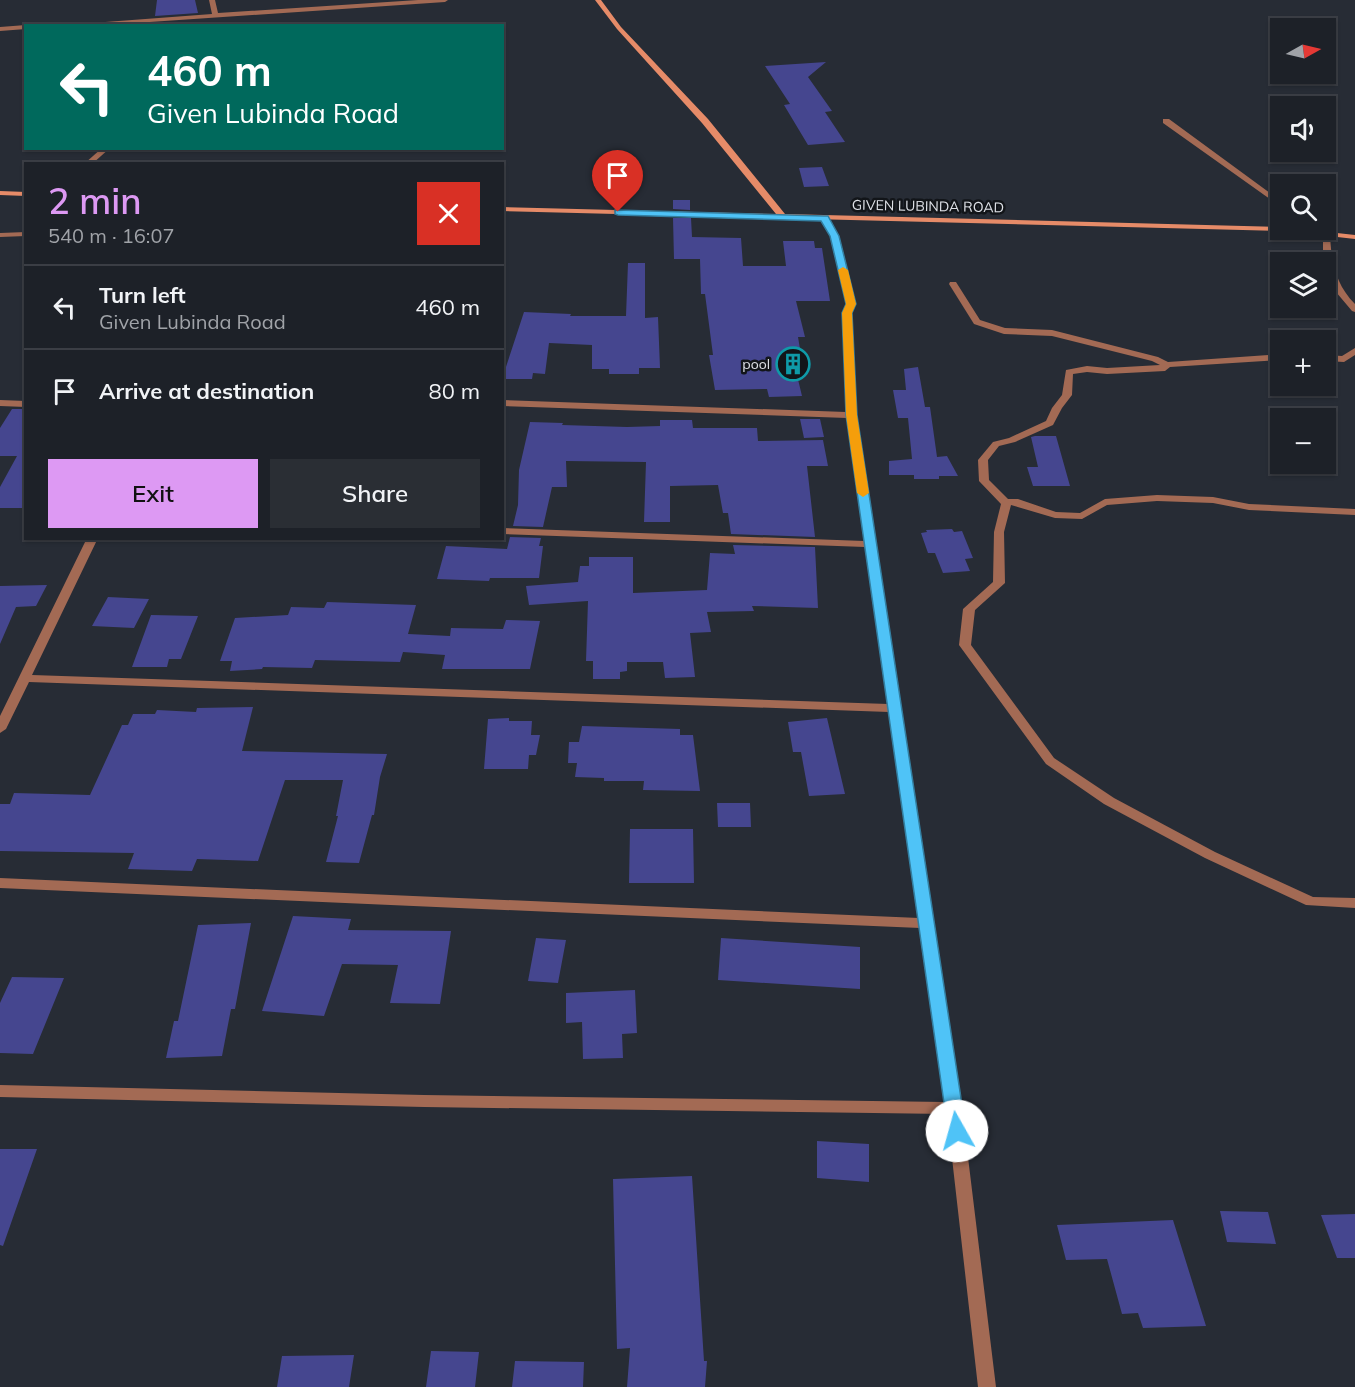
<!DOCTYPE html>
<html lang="en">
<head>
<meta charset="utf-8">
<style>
  body { margin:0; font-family:Mulish,sans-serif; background:#2a2e34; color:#f1f3f6; height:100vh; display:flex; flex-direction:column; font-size:22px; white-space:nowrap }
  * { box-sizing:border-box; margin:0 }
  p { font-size:20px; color:#a0a3a8 }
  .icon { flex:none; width:33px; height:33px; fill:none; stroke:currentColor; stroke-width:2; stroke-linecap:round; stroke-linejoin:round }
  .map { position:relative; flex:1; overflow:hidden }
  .drawer { position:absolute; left:24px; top:162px; width:480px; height:378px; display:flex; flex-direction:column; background:#1d2128; border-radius:0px; box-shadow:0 2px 4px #0004,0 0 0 2px #3b3e45 }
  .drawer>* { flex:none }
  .banner { position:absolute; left:24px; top:24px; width:480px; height:126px; border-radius:0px; box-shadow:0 2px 4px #0004,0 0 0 2px #3b3e45; background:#00695c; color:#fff; overflow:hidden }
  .needle { width:39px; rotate:82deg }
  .buttons { position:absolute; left:1270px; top:18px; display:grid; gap:12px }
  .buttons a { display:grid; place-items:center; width:66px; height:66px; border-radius:0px; background:#1d2128; box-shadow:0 2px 4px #0004,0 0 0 2px #3b3e45; font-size:30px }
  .pin { position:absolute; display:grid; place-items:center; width:51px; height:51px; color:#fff; margin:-62px -26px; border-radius:50% 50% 50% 0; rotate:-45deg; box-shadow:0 0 6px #0007 }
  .pin .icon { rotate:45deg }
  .me { position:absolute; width:66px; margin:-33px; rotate:353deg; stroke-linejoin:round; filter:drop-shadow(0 0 4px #0008) }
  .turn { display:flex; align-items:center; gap:21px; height:126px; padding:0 24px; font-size:27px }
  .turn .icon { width:78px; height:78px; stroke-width:2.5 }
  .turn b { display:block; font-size:42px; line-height:51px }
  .round { display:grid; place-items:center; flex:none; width:63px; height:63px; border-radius:0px; background:#2a2e34 }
  .summary { display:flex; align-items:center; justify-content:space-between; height:102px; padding:0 24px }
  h1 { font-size:36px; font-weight:600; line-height:45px; color:#dd99f3 }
  .cta { display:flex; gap:12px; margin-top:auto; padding:12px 24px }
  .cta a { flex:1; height:69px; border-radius:0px; background:#dd99f3; color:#111; font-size:24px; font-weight:600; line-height:69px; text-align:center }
  .cta a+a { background:#2a2e34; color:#f1f3f6 }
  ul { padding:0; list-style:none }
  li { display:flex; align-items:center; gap:18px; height:84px; padding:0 24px; border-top:2px solid #3b3e45 }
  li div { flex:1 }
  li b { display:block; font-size:22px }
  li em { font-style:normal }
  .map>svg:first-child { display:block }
</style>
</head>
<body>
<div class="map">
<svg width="1355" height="1387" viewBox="0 0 1355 1387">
  <rect width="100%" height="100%" fill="#272c35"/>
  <!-- building -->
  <path fill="#45468f" d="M157 0H195L198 13 155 16Z
    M826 62 808 77 832 111 825 112 845 142 808 145 784 105 790 104 765 66Z
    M822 167 829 186 804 187 799 168Z
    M673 200H690V210L673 209Z
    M673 218H691L692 237 741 238 743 266H786L783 241H814L815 248H822L830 301H796L805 337H798L803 367H795L802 396 769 397 767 389 715 390 709 355H713L705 294H701L700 259H674Z
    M628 263H645V318L658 317 660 368H639V374H609V369H592V345L549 343 545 374 533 373 532 379H502L524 312 571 314 570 316H626Z
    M918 367 925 407H930L937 457 947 456 958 476H939V479H914V475H889V461L912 459 908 418H898L893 390H906L904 369Z
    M12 409H26V508H0V487L17 456H0V428Z
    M800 419H820L824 437 804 438Z
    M660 420H692L693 428H757L758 441 823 440 828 466H807L815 537 731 534 728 513H723L718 485 670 486V522H644L646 462 566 461 567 487H552L543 527 513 526 518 505 519 470 530 422 563 423 562 425 627 427 660 426Z
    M1035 436H1056L1070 486H1033L1027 467H1038L1031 437Z
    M952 529 954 532 962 531 973 558 965 559 970 571 943 573 935 553H928L921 533 927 532 926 530Z
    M510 537 541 538 539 546H543L539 578H490L489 581 437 579 446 546 507 549Z
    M733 545 815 547 818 608 752 606 754 611 707 612 711 632 690 633 695 677 665 678 663 662H627V671L620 672V679H593V661H586L588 601 529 605 526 586 578 582 580 566H589V557H633V593L707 590 710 553 735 554Z
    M47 585 36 606 16 607 0 644V586Z
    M108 597 149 599 134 628 92 626Z
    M327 602 416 605 408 634 450 636 451 628 503 629 506 620 540 621 530 669H442L445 655 403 652 400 662 315 660 312 668 263 667 262 669 230 671 232 661H220L235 618 288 615 291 607 324 608Z
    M151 615 198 616 181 659H169L167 667H132Z
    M253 707 242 751 387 754 380 777 374 815H372L359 863 326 862 338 816H336L343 780H285L258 861 197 859 192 871 128 869 134 853 0 851V804H10L14 793 90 795 122 725H128L133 714H155L157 710 196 712 197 708Z
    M509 718V721H532L531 735H540L536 755H529L528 769H484L488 719Z
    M827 718 845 794 809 796 801 752H793L788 722Z
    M582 726 680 729V735H693L700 791 643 790 644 781H604V778L575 777 577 763H568L569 742H579Z
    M717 803H750L751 827H718Z
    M630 829H693L694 883H629Z
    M293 916 351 919 348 930 451 931 440 1004 390 1003 398 965 342 964 324 1016 262 1011Z
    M251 923 235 1009H231L222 1056 166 1058 174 1021H178L198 925Z
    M536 938 566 940 558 983 528 981Z
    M721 938 860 947V989L718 980Z
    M12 977 64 978 33 1054 0 1053V1003Z
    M635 990 637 1033 622 1034 623 1058 583 1059 582 1022 566 1023V993Z
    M817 1141 869 1144V1182L817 1178Z
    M0 1149H37L3 1246 0 1245Z
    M692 1176 704 1361H707L705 1387H627L630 1348 617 1349 613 1179Z
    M1220 1211 1268 1212 1276 1244 1227 1242Z
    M1355 1214V1258H1337L1321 1215Z
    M1173 1220 1206 1326 1143 1328 1138 1313 1122 1314 1107 1259 1066 1260 1057 1225Z
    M431 1351 479 1352 475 1387H426Z
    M354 1355 349 1387H277L282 1356Z
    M515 1361 584 1362 583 1387H512Z"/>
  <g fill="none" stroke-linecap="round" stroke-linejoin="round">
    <!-- lane -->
    <path fill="#a36a54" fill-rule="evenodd" d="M1163 119H1169L1281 201V207L1163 123Z
      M1323 231 1330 233C1331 260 1335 284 1355 304V312L1352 311 1336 292 1327 275 1323 256Z
      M26 232V236L0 237V233Z
      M950 282H956L980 320 1005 328 1052 330 1158 357 1168 362 1281 354V360L1170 367 1165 371 1107 374 1087 372 1073 374 1072 395 1062 408 1053 425 1015 442 999 446 988 460 989 480 1008 499H1018L1056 512 1080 513 1105 499 1157 495 1213 497 1249 504 1355 509V515L1249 510 1213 503 1157 501 1107 505 1082 519 1055 518 1011 505 1004 532 1005 583 975 610 971 645 1054 758 1114 798 1215 852 1313 897 1355 898V908L1306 905 1205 858 1104 804 1046 764 959 645 963 609 993 582 994 532 1001 504 979 481 978 460 993 442 1009 438 1046 421 1052 408 1062 395 1066 370 1087 366 1107 368 1160 365 1152 361 1052 336 1004 334 974 324 949 284Z
      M1355 348V355L1344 362 1326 361V355L1342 356Z"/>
    <!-- street -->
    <path fill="#a36a54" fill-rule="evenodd" d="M209 0H215L218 13 418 0H448L445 2 91 26H52L212 14Z
      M26 25 28 26H26V29L0 31V27Z
      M102 148H110L92 164H84Z
      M821 216H827L838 236 855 304 851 313 856 415 962 1108 996 1387H978L947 1114 424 1107 0 1097V1085L424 1095 945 1102 920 928 0 888V878L919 918 889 712 29 682 6 729 0 733V716L87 538H98L32 675 888 704 865 547 502 534V528L864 541 847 418 502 406V400L846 412 843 313 847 304 830 236 820 218Z
      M0 400 26 401V407L0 406Z"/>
    <!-- secondary -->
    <path fill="#e68b68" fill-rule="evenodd" d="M595 0H601L621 27 708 119 785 214 1281 227V230H1285L1281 231 502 211V207L776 214 702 123 617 29Z
      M0 191 26 192V196L0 195Z
      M1289 230H1310L1355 235V239L1293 232Z"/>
  </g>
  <!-- route -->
  <path fill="#4fc3f7" stroke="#337fa1" stroke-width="1.5" d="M615 210 824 216H828L839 236 856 304 852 313 857 415 966 1131 963 1136 957 1138 951 1136 948 1131 846 415 842 313 846 304 830 236 821 221 618 215 615 214Z"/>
  <!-- slow -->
  <path fill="#f59e0b" d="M843 267 848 270 856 304 852 313 857 415 869 493 863 497 857 493 846 415 842 313 846 304 838 270Z"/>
  <!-- icons -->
  <defs>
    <symbol id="building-ring" viewBox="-11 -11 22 22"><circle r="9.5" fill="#121519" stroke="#0f9aa8" stroke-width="1.5"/><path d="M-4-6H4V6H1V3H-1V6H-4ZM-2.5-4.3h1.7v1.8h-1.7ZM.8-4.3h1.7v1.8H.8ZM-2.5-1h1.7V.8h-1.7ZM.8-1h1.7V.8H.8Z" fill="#0f9aa8"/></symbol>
  </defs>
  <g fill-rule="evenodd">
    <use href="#building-ring" x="774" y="345" width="38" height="38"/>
  </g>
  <g text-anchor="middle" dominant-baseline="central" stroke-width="5" stroke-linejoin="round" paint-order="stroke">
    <!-- far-street labels -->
    <g font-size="14" fill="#dee1e7" stroke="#121519">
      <text transform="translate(928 206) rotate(1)">GIVEN LUBINDA ROAD</text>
    </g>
    <!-- far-poi labels -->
    <g font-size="14" fill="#dee1e7" stroke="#121519" text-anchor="end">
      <text x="770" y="364">pool</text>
    </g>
  </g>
</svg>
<div class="buttons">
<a><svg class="needle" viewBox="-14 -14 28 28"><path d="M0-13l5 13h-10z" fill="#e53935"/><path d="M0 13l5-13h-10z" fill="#a0a3a8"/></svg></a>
<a><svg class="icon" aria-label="sound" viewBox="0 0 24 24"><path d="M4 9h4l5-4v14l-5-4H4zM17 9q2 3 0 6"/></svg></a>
<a><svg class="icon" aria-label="search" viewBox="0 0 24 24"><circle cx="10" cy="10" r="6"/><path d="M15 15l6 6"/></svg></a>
<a><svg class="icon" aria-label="layers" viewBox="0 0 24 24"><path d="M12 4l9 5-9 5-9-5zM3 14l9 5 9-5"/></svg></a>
<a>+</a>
<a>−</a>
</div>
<div class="pin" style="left:618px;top:212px;background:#d93025"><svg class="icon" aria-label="arrive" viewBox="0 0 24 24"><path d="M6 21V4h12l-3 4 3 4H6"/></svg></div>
<svg class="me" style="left:957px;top:1131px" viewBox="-20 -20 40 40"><circle r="19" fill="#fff"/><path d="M0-13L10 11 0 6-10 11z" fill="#4fc3f7"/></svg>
<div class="banner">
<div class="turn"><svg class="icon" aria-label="left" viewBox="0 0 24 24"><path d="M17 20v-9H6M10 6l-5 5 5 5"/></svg><div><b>460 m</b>Given Lubinda Road</div></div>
</div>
<section class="drawer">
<div class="summary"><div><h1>2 min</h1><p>540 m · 16:07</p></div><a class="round" style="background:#d93025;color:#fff"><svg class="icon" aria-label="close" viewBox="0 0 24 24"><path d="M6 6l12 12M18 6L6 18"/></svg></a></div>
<ul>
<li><svg class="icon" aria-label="left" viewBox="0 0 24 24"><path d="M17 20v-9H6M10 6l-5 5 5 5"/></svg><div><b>Turn left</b><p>Given Lubinda Road</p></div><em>460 m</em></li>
<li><svg class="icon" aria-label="arrive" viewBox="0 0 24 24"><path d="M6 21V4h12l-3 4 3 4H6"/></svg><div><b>Arrive at destination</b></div><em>80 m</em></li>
</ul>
<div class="cta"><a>Exit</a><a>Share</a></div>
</section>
</div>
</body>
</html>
